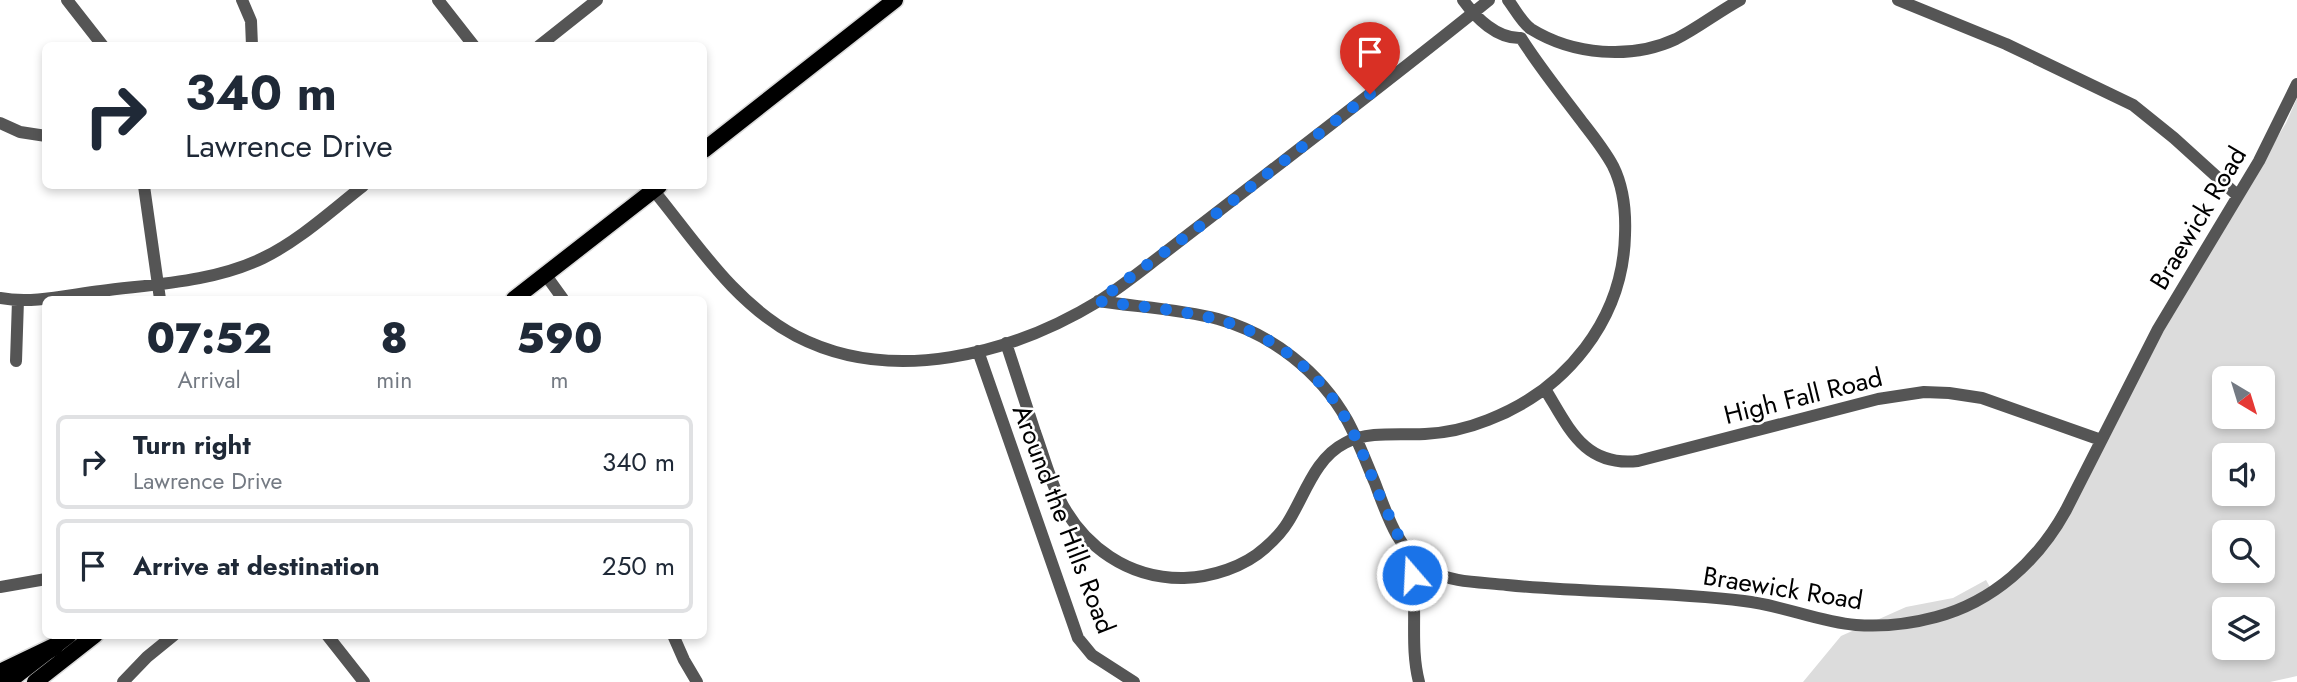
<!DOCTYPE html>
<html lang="en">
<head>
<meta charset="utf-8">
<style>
  body { margin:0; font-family:Jost,sans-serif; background:#f6f6f7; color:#1f2937; height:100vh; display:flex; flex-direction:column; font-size:26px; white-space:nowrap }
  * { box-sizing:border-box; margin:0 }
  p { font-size:23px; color:#747a83 }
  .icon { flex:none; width:38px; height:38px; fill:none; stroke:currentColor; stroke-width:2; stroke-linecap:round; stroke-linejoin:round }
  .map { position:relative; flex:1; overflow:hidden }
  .drawer { position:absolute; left:42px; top:296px; width:665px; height:343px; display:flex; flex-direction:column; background:#fff; border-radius:10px; box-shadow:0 4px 10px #0003 }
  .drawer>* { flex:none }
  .top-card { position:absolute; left:42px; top:42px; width:665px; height:147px; border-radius:10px; box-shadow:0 4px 10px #0003; background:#fff; color:#1f2937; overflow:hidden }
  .needle { width:46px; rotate:142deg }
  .tools { position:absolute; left:2212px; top:366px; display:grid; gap:14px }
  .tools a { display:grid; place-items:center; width:63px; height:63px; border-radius:10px; background:#fff; box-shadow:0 4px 10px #0003; font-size:35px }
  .pin { position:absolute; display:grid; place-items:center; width:60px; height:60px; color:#fff; margin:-72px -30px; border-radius:50% 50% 50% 0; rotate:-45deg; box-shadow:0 0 7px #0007 }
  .pin .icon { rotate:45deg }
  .me { position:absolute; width:77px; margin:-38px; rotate:341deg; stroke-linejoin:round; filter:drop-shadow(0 0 5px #0008) }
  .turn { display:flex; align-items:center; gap:24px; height:147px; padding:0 28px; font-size:32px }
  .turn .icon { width:91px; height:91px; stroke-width:2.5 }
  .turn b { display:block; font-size:49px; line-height:60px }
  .eta { display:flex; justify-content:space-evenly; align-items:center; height:119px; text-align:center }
  .eta b { font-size:42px; font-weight:800; line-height:49px }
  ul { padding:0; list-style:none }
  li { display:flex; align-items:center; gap:21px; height:94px; margin:0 14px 10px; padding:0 14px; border:4px solid #e0e1e3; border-radius:10px }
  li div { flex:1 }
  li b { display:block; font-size:26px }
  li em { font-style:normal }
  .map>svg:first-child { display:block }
</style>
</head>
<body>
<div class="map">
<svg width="2297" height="682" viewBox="0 0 2297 682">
  <rect width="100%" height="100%" fill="#fff"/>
  <!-- green -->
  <path fill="#dcdcdc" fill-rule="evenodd" d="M2297 98V676L2270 682H1803L1841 636 1906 607 1953 598 1986 580 1995 596 2023 574 2185 290 2286 123ZM2224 378H2263V416H2224ZM2224 455H2263V494H2224ZM2224 532H2263V570H2224ZM2224 609H2263V648H2224Z"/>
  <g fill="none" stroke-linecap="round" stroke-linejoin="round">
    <defs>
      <path id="major" d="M704 150 895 0
        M514 299 659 186
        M8 682 69 635
        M35 682 95 635"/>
      <path id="highway" d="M0 673 54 647"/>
    </defs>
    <!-- major casing -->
    <use href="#major" stroke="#dbdbdb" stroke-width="19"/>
    <!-- highway casing -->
    <use href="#highway" stroke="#dbdbdb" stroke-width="21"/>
    <!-- minor -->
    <path stroke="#555" stroke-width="12" d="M67 0 103 46
      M242 0 251 21 252 46
      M438 0 474 46
      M1463 0C1476 18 1497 39 1521 38
      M1508 0C1515 9 1522 23 1531 29 1573 55 1631 60 1676 39 1698 28 1718 12 1740 0
      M1898 0 2006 44 2133 105 2174 138 2238 196
      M539 46 597 0
      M0 123 20 132 46 136
      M144 186 160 299
      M650 186C695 240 732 302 796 336 892 386 1012 354 1099 301 1121 287 1142 270 1163 254 1198 227 1233 200 1268 173 1342 116 1416 59 1489 0
      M545 274 563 299
      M0 298C33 304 68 295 101 291 155 284 213 282 263 258 300 240 331 211 363 186
      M1098 301C1138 307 1180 309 1218 319 1272 334 1320 372 1347 420 1358 440 1366 462 1375 483 1387 515 1398 551 1429 570 1452 583 1481 582 1507 585 1586 593 1665 591 1744 601 1782 605 1818 622 1856 625 1883 627 1910 624 1936 617 1993 602 2038 561 2066 510L2158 329 2259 161 2297 84
      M1006 343C1016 373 1025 402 1035 432 1043 454 1049 477 1059 498 1083 547 1129 579 1184 578 1212 577 1244 567 1265 548 1273 541 1282 532 1288 522 1305 495 1315 458 1345 443 1368 431 1399 435 1425 434 1446 433 1468 428 1488 420 1566 390 1623 320 1625 235 1626 211 1624 188 1613 166 1605 151 1594 137 1583 123 1562 95 1540 68 1521 38
      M978 351 1078 638 1092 655 1134 682
      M16 361 18 300
      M1545 389C1569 428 1584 467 1638 461L1878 399 1924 392 1949 393 1982 398 2101 440
      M1407 554C1421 599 1408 639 1419 682
      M0 587 46 579
      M327 635 364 682
      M673 635 684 660 697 682
      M123 682 147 657 174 635"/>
    <!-- major -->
    <use href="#major" stroke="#000" stroke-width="16"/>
    <!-- highway -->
    <use href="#highway" stroke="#000" stroke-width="18"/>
  </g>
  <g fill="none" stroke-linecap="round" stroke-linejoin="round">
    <!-- route -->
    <path stroke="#1a73e8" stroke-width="12" stroke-dasharray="0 21.6" d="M1370 94 1208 220 1098 301C1138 307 1180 309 1219 320 1270 333 1316 369 1343 414 1357 437 1366 462 1376 487 1388 516 1405 544 1412 575"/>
  </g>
  <g text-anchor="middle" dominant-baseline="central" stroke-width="5" stroke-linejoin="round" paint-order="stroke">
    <!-- street labels -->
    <g font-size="26" fill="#000" stroke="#fff">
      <text transform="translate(2198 218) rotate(-59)">Braewick Road</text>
      <text transform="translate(1803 396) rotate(-14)">High Fall Road</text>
      <text transform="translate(1064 519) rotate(69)">Around the Hills Road</text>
      <text transform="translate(1783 588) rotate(9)">Braewick Road</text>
    </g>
  </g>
</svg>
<div class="tools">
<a><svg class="needle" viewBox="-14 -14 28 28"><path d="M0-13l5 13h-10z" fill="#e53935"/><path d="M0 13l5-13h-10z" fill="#747a83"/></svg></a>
<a><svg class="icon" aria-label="sound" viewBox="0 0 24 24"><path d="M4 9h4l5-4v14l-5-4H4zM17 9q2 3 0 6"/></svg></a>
<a><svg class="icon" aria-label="search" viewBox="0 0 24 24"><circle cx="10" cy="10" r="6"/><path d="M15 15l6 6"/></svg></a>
<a><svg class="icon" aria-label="layers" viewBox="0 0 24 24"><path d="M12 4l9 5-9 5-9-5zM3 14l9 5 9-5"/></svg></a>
</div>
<div class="pin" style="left:1370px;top:94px;background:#d93025"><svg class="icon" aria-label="arrive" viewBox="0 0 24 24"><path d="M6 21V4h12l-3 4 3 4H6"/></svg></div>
<svg class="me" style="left:1412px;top:575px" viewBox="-20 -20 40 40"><circle r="17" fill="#1a73e8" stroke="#fff" stroke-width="3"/><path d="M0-11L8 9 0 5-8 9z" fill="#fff"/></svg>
<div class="top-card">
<div class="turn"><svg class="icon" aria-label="right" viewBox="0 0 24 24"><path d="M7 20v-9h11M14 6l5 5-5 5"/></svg><div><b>340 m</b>Lawrence Drive</div></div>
</div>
<section class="drawer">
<div class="eta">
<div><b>07:52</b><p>Arrival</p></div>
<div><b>8</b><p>min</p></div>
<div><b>590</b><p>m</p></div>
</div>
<ul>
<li><svg class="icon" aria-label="right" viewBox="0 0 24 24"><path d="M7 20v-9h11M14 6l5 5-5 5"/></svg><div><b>Turn right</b><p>Lawrence Drive</p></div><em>340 m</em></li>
<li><svg class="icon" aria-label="arrive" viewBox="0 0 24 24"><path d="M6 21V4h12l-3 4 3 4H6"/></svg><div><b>Arrive at destination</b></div><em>250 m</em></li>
</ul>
</section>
</div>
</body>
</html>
